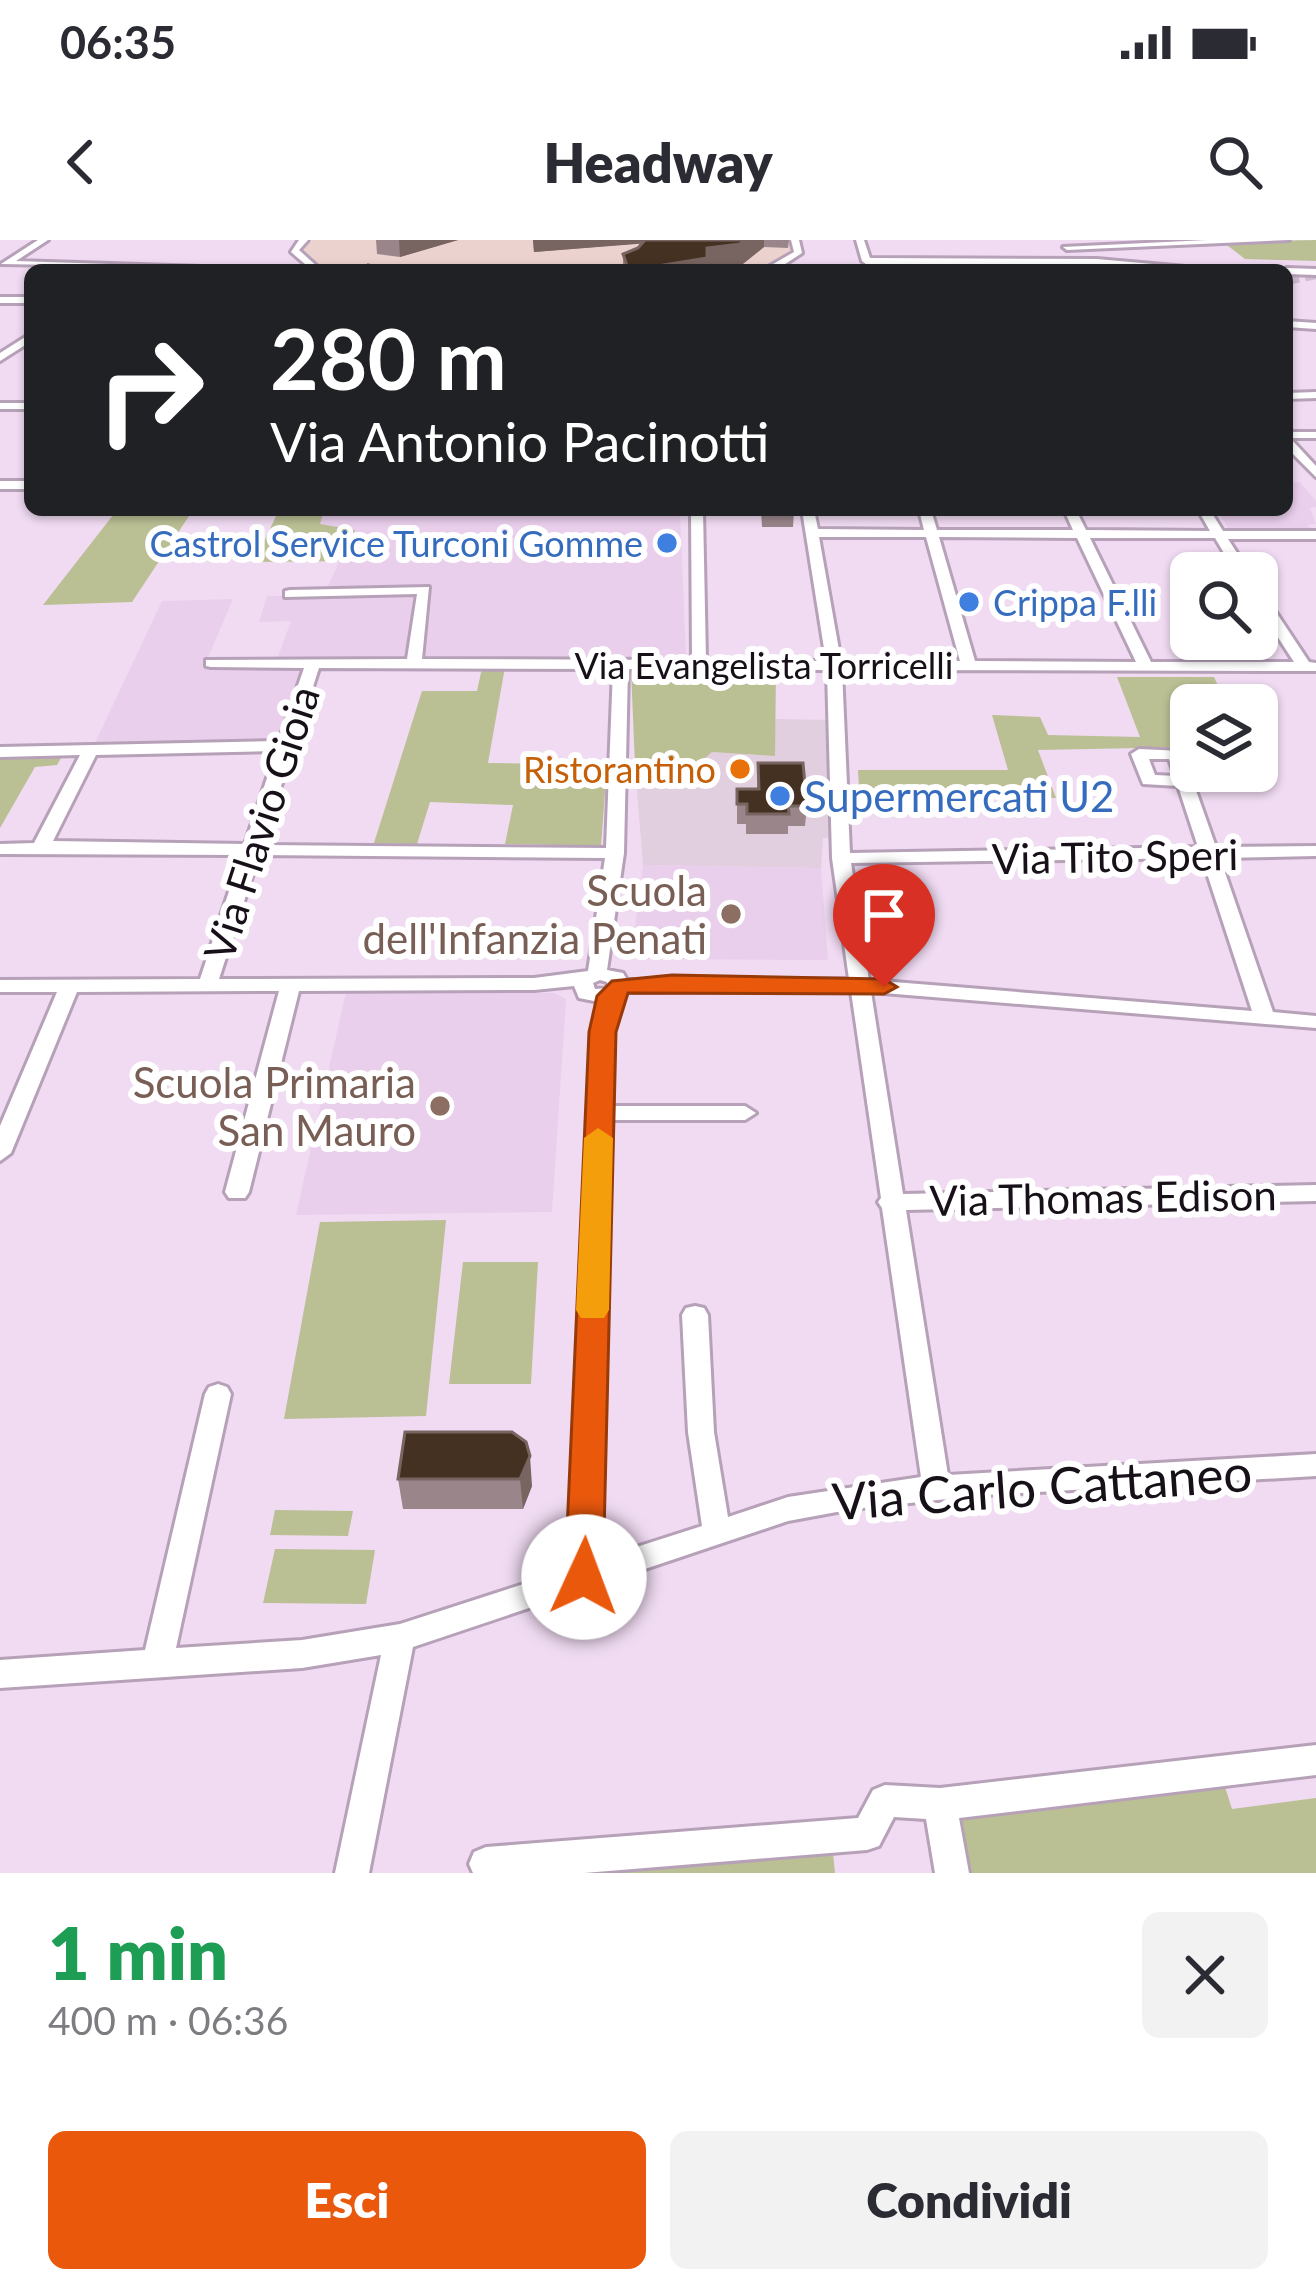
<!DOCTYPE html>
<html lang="it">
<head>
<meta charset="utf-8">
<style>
  body { margin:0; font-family:Lato,sans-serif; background:#f2f2f3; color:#2b2b33; height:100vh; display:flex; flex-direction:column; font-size:45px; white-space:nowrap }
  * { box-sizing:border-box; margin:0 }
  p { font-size:39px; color:#7c7c81 }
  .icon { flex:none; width:66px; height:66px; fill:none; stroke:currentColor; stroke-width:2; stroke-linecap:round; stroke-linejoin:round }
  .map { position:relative; height:1633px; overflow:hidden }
  .sheet { display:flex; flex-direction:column; background:#fff; flex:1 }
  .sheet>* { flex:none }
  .hud { position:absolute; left:24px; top:24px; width:1269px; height:252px; border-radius:18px; box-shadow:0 3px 9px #0004; background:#202124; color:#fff; overflow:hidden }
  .fabs { position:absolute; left:1170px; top:312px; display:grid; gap:24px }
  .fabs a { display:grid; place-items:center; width:108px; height:108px; border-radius:18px; background:#fff; box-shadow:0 3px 9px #0004; font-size:60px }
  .pin { position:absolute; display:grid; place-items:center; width:102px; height:102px; color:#fff; margin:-123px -51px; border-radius:50% 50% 50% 0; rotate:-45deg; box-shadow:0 0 12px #0007 }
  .pin .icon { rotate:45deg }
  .me { position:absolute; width:132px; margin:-66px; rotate:2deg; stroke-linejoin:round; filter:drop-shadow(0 0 9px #0008) }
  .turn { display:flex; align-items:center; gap:42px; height:252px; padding:0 48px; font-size:54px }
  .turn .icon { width:156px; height:156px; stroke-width:2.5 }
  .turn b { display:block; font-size:84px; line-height:102px }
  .round { display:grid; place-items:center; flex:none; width:126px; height:126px; border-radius:18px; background:#f2f2f3 }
  .head { display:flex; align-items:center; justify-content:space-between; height:204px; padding:0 48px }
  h1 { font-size:72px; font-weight:800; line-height:90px; color:#1e9e55 }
  .primary-button { display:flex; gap:24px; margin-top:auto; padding:24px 48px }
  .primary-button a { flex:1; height:138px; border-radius:18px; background:#ea580c; color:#fff; font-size:48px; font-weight:800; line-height:138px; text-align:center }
  .primary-button a+a { background:#f2f2f3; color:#2b2b33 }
  .status { display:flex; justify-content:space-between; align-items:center; height:84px; padding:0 60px; background:#fff; direction:ltr }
  .status svg { height:33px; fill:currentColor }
  header { display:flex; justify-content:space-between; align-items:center; height:156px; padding:0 48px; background:#fff; font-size:54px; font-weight:800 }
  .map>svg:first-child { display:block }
</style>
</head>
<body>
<div class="status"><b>06:35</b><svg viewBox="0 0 49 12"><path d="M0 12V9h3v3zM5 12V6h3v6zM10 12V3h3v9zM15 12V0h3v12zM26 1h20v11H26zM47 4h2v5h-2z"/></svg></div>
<header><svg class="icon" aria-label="back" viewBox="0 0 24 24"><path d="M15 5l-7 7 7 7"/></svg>Headway<svg class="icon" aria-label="search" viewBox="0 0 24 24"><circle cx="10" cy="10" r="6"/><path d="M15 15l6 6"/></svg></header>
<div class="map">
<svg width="1316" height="1633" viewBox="0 0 1316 1633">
  <rect width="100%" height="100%" fill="#f0dbf2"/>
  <!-- commercial -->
  <path fill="#e1cedf" d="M775 479 829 480 831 598H823L821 628 643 625 635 525 695 527 712 512 774 516Z"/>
  <!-- built -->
  <path fill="#eacfec" d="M1287 242H1300L1316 261V267L1310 268 1316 284 1307 285 1314 292 1230 291 1217 270H1287Z
    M324 270H680L686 416 422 419 431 348 326 350 354 290 319 284Z
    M413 353 407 419H277L291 381 259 382 267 356Z
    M233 359 204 427 302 428 275 503 93 507 162 361Z
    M643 625 821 628 828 720 631 719Z
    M346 752 554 753 566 759 552 972 296 975Z"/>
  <!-- medical -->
  <path fill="#ecd2ce" d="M313 0H790L793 12 774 24 744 30H324L301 10Z"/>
  <!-- green -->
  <path fill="#babf94" d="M1316 0V21L1245 19 1223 2Z
    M117 270H193L132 362 43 365Z
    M279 270H324L320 284 355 290 342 321 254 322Z
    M505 427 488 523 607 525 601 606 505 604 513 565 430 562 417 604 374 603 422 451H477L482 428Z
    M631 429 776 430 775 516 712 512 695 527 635 525Z
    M1117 437H1214L1227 465H1191V507L1038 510 1056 558 994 557 993 550 859 549 858 530H1008L992 475 1040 477 1048 495 1140 497Z
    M61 518 57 525 35 527 0 588V519Z
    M446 980 426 1176 284 1179 320 982Z
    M463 1022H538L531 1144H449Z
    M275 1270 353 1271 348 1296 270 1295Z
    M275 1309 375 1310 366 1364 263 1363Z
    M1225 1547 1232 1569 1316 1558V1633H965L955 1576Z
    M833 1613 835 1633H541L540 1625Z"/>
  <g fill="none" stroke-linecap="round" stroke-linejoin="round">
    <!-- major-tunnel -->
    <path stroke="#cfbdd1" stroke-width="12" stroke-dasharray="12 6" stroke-linecap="butt" d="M1287 39 1316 33"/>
    <defs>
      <path id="minor" d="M38 0H48L16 21 234 28 1 24Z
        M299 0H308L299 10 321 30H312L291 12Z
        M791 0H799L802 13 776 30H742L768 27 794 12Z
        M856 0H864L870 18 1097 19 1219 30 1097 25 866 24 862 21Z
        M1207 0H1289L1067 10 1063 7Z
        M1287 28 1316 29V35L1287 34 1283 30Z
        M0 57H30V63H0Z
        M1287 81 1316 83V89L1287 87Z
        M30 94V102L0 121V113Z
        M1316 152V158L1287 159V153Z
        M0 163H30V169H0Z
        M1287 192H1316V198H1290L1316 226V237L1287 208Z
        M0 241H30V249H0Z
        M691 270H703L706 420 826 421 802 270H814L818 289 924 290 919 270H931L937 290H1073L1064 270H1076L1086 290 1210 291 1198 270H1210L1223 291H1316V299H1228L1250 333H1236L1215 298H1090L1151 422H1294L1257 365V350L1262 351 1309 422 1316 423V431L842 430 850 613 1198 607 1178 546 1143 544 1131 514 1139 509 1182 511 1216 607 1316 606V616L1220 618 1273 772 1316 776V788L871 752 903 954 1316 945V961L906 970 948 1235 1316 1214V1236L985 1255 853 1269 788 1281 413 1407 369 1633H335L381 1415 302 1428 0 1448V1420L145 1410 205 1154 209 1147 218 1144 227 1147 231 1154 176 1408 302 1400 400 1384 570 1329 592 792 599 762 579 758 574 746 534 750 299 751 249 952 245 958H229L225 952 279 751 77 752 11 913 0 921V886L57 752H0V740L200 739 241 615 0 614V604L34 603 80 515 0 517V507L279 501 304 428 211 427 206 426V420L407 419 417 354 285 357V351L290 350 429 347 422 419 692 420ZM819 297H926L960 421H841ZM939 297 1077 298 1136 422 975 421ZM319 428 613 429 606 608 262 605ZM628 429 827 430 832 618 849 739 627 740 623 733 607 730 624 613ZM276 511 245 604 53 601 96 515ZM1149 519H1169L1175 536 1155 535ZM259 615 605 618 588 731 534 738 219 739ZM1202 618 1252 771 869 740 851 623ZM600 740 607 742 608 748 595 749 593 743ZM851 751 881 958 878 962 882 968 921 1237 788 1257 728 1277 714 1192 708 1075 704 1068 695 1066 686 1068 682 1075 688 1192 702 1286 599 1319 610 880H745L756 873 745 866H610C611 837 606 770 628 752Z
        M1316 1505V1535L959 1578 969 1633H935L926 1579 894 1577 879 1606 867 1610 584 1633H473L469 1624 474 1612 486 1607 858 1578 873 1550 885 1545 940 1548Z"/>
    </defs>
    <!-- minor casing -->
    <use href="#minor" stroke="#b6a1b8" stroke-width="6"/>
    <!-- minor -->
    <use href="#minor" fill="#fff" fill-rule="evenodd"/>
  </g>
  <!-- wall -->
  <path fill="#9a868a" d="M376 0H458L400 17 377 14Z
    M533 0H789L788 8 764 7 739 27 714 30H611L623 29V14L638 8 643 3 534 12Z
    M761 270H794L793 287H762Z
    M758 523 807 566 805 586H788V594H746V584H737V549H757Z
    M512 1192 532 1246 523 1269H403L398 1239Z"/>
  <!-- shaded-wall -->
  <path fill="#786460" d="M399 0H458L400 17Z
    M533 0H662V2L534 12Z
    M745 0H764V7L739 27 714 30H664V25L707 8Z
    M530 1216 532 1246 523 1269 520 1239Z"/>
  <!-- building -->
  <path fill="#443121" stroke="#786460" stroke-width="3" d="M645 0H745L740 4 707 8V18L664 25 666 30H611L628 28 623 14 638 8Z
    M368 25 394 30H364Z
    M758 523H803L807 566H788L789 574H747V564H737V549H759Z
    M405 1192H512L526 1202 530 1216 520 1239H398Z"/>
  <!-- route -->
  <path fill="#ea580c" stroke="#983908" stroke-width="3" d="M672 735 884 739 897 747 884 754 628 753 616 792 603 1337 597 1348 584 1353 570 1348 565 1337 589 792 597 756 612 741Z"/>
  <!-- slow -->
  <path fill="#f59e0b" d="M598 888 613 898 609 1070 604 1078H581L576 1070 584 898Z"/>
  <!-- markers -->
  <g fill="#3f7fe0" stroke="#fff" stroke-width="4.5">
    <circle cx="667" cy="303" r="12"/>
    <circle cx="969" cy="362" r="12"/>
    <circle cx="780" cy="556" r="12"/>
  </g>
  <circle fill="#e8710a" stroke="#fff" stroke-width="4.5" cx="740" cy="529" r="12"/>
  <g fill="#8d6e63" stroke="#fff" stroke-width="4.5">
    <circle cx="731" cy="674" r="12"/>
    <circle cx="440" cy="866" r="12"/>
  </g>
  <g text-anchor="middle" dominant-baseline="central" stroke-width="12" stroke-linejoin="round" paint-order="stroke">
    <!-- far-shop labels -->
    <g font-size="36" fill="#366cbe" stroke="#fff" text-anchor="end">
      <text x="643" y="303">Castrol Service Turconi Gomme</text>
      <text x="993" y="362" text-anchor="start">Crippa F.lli</text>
    </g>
    <!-- far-street labels -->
    <g font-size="36" fill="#171018" stroke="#fff">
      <text x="764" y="425">Via Evangelista Torricelli</text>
    </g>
    <!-- far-food labels -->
    <g font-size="36" fill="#c56008" stroke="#fff" text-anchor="end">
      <text x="716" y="529">Ristorantino</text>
    </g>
    <!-- shop labels -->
    <g font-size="42" fill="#366cbe" stroke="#fff" text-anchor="start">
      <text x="804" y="556">Supermercati U2</text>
    </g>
    <!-- street labels -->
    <g font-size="42" fill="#171018" stroke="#fff">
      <text transform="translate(261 583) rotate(-72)">Via Flavio Gioia</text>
      <text transform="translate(1115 616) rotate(-1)">Via Tito Speri</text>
      <text transform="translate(1103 957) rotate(-1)">Via Thomas Edison</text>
    </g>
    <!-- education labels -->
    <g font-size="42" fill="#785e54" stroke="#fff" text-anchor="end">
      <text x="707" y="650">Scuola<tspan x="707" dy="48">dell'Infanzia Penati</tspan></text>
      <text x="416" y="842">Scuola Primaria<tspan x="416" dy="48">San Mauro</tspan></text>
    </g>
    <!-- near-street labels -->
    <g font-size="51" fill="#171018" stroke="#fff">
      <text transform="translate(1042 1246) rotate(-4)">Via Carlo Cattaneo</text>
    </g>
  </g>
</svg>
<div class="fabs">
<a><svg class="icon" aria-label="search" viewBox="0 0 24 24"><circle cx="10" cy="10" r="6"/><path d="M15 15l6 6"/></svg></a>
<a><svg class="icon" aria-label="layers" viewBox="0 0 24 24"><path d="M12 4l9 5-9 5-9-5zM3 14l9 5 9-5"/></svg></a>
</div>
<div class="pin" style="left:884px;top:747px;background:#d93025"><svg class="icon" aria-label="arrive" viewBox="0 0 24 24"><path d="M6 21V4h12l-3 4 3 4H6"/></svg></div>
<svg class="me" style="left:584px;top:1337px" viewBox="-20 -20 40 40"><circle r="19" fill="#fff"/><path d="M0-13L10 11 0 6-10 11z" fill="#ea580c"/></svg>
<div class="hud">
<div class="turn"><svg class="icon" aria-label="right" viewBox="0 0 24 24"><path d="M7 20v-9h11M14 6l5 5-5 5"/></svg><div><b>280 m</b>Via Antonio Pacinotti</div></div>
</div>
</div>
<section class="sheet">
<div class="head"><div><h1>1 min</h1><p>400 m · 06:36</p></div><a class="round"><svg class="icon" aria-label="close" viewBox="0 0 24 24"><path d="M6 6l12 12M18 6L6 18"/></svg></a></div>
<div class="primary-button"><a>Esci</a><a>Condividi</a></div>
</section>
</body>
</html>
